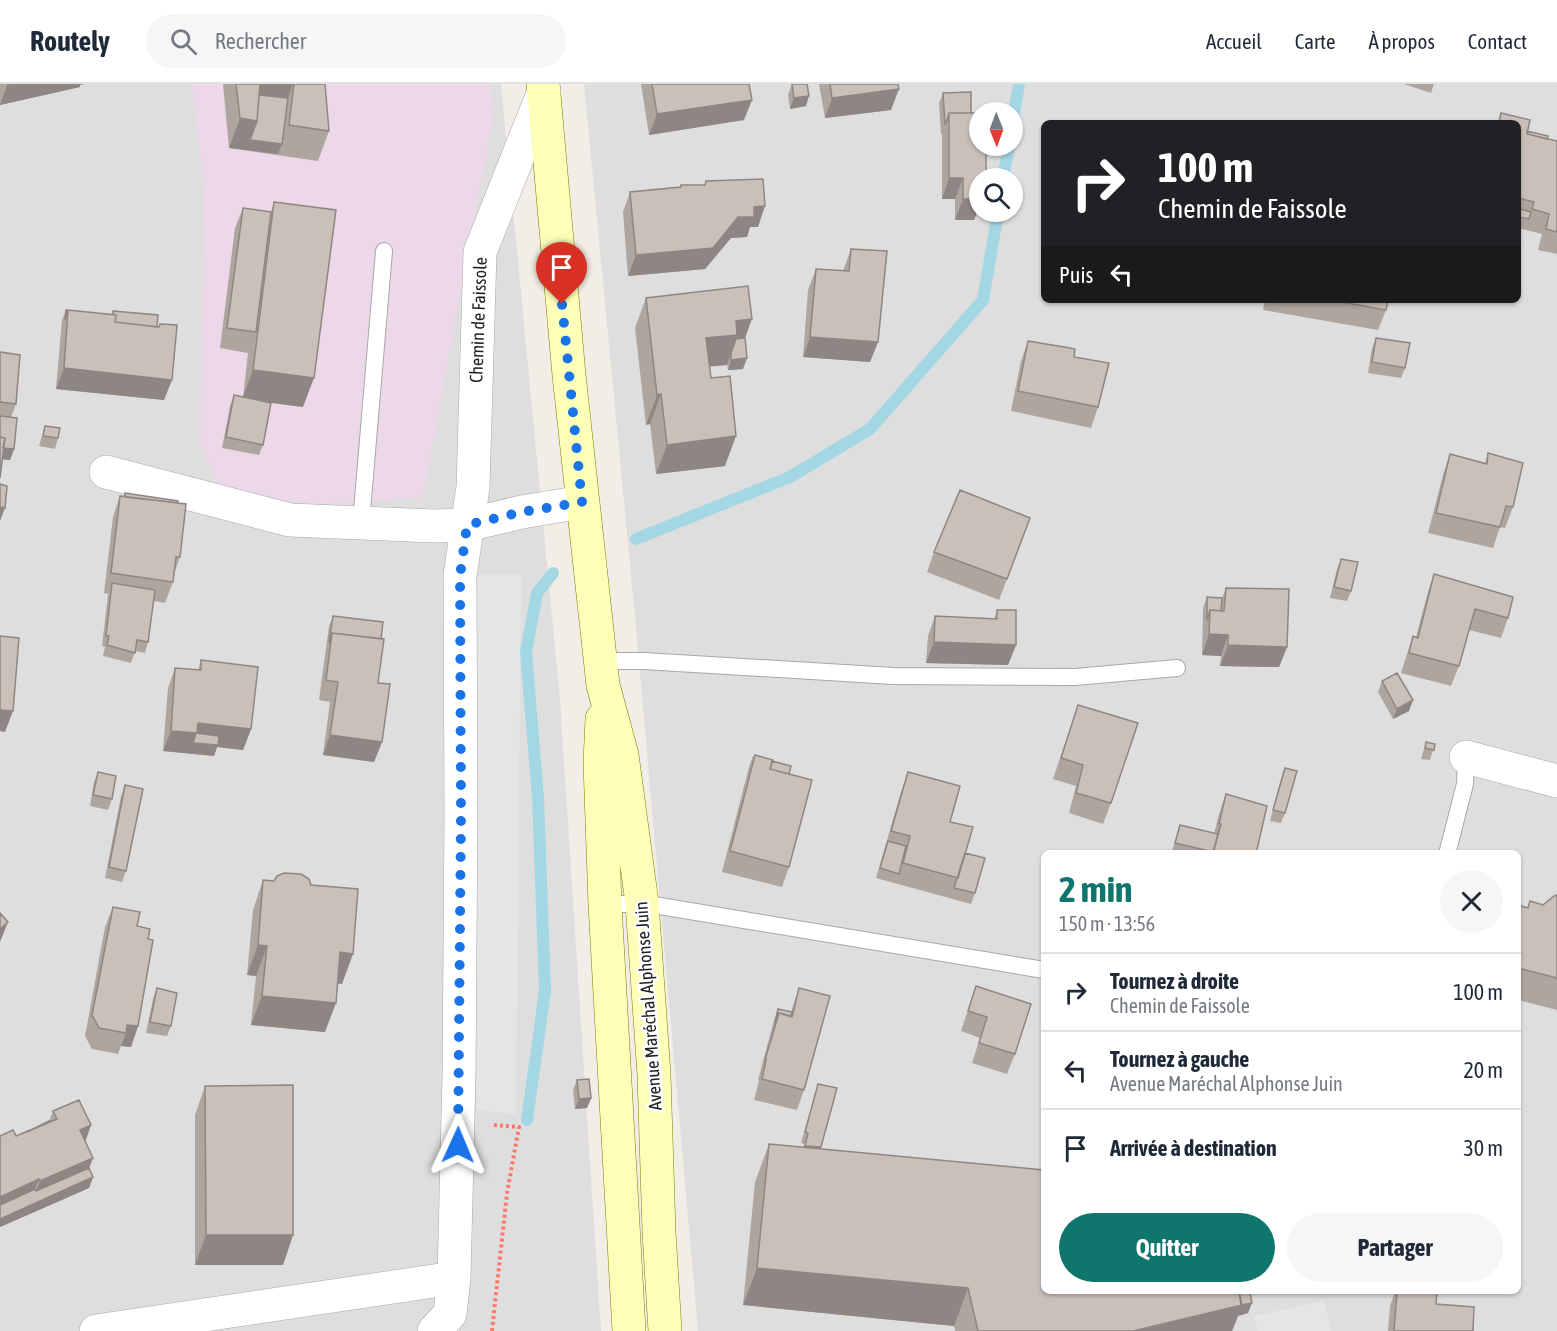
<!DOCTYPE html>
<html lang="fr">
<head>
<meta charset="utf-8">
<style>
  body { margin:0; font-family:"Asap Condensed",sans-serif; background:#f6f6f7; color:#1f2937; height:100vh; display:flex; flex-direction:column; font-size:22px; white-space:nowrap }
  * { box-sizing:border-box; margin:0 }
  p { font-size:20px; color:#747a83 }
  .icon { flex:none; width:33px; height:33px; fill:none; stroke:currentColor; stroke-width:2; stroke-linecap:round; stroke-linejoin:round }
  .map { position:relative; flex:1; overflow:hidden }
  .panel { position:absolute; left:1041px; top:766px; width:480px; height:444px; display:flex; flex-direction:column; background:#fff; border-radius:9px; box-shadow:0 2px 4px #0004 }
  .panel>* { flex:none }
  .banner { position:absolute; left:1041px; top:36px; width:480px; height:183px; border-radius:9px; box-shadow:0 2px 4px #0004; background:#202124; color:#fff; overflow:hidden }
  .needle { width:39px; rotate:179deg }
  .tools { position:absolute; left:969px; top:18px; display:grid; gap:12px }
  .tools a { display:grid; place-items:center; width:54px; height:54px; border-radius:50%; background:#fff; box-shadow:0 2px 4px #0004; font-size:30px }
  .pin { position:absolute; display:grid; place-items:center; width:51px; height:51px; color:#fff; margin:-62px -26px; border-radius:50% 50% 50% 0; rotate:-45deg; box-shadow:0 0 6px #0007 }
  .pin .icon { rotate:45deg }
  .me { position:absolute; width:66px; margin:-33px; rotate:1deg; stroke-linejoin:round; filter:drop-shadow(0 0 4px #0008) }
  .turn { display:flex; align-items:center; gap:21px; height:126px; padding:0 18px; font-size:27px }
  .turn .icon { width:78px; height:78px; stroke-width:2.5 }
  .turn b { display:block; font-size:42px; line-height:51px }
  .then { display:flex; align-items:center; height:57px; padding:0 18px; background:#0003; gap:12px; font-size:22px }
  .round { display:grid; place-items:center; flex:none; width:63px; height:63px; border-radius:32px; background:#f6f6f7 }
  .overview { display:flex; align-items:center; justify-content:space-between; height:102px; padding:0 18px }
  h1 { font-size:36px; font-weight:700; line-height:45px; color:#0f766e }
  .action { display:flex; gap:12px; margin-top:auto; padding:12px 18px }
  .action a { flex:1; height:69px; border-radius:36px; background:#0f766e; color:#fff; font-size:24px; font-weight:700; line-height:69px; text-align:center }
  .action a+a { background:#f6f6f7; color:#1f2937 }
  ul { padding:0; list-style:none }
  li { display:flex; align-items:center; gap:18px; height:78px; padding:0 18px; border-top:2px solid #e0e1e3 }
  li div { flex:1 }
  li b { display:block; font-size:22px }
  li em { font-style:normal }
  header { display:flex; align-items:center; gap:36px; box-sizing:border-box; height:84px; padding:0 30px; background:#fff; border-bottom:2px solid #e0e1e3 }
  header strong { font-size:28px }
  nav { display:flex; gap:33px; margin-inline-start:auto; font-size:21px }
  .search { width:420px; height:54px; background:#f6f6f7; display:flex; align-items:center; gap:15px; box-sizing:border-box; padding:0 21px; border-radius:33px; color:#747a83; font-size:22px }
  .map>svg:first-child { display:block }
</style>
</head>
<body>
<header>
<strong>Routely</strong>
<div class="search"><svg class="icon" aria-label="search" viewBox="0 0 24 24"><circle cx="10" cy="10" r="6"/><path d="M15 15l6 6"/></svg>Rechercher</div>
<nav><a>Accueil</a><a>Carte</a><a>À propos</a><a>Contact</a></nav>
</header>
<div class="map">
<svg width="1557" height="1247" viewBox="0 0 1557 1247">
  <rect width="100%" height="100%" fill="#f2eee7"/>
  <!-- residential -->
  <path fill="#dfdede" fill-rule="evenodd" d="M0 0H501L560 616 601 1247H0Z
    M584 0H1557V1247H698L635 533ZM980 28H1012V62H980ZM1044 39H1518V216H1044ZM980 94H1012V128H980ZM1044 770H1518V1208H1044Z"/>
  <!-- industrial -->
  <path fill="#ecd8e9" d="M192 0H490L494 27 423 413 316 421 221 407 200 361 204 107Z"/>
  <!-- parking -->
  <path fill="#e5e5e5" d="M477 491H521L516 1030 477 1026Z
    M1324 1217 1331 1247H1258L1254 1232Z"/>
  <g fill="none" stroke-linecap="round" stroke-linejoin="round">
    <!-- stream -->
    <path stroke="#a4d7e4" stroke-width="12" d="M1012 41 1019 0
      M1003 94 1009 62
      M636 455 790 393 870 345 983 216 998 128
      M527 1036 545 907 538 713 526 568 537 509 553 489"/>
    <defs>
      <path id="service" d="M361 439 384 167
        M600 577H644L893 592 1075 593 1177 584
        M1447 770 1465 700 1466 673
        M605 821 642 819 1044 886"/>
      <path id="minor" d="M106 388 290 436 434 442 467 441 522 428 582 418
        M1466 673 1557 697
        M96 1247 454 1194
        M434 1247 450 1230 454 1194 459 993 461 731 460 492 473 403 480 168 544 7"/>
      <path id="secondary" d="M543 0 569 291 603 601 622 671 642 819 654 991 659 1148 665 1247
        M602 635 600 679 605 821 629 1247"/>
    </defs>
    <!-- service casing -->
    <use href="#service" stroke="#a8a8a8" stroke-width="18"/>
    <!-- minor casing -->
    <use href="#minor" stroke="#a8a8a8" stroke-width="34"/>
    <!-- secondary casing -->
    <use href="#secondary" stroke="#758000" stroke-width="34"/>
    <!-- path -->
    <path stroke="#ff776b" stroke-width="4" stroke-dasharray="3 3" stroke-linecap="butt" d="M492 1247 507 1109 519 1043 494 1041"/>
    <!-- service -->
    <use href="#service" stroke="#fff" stroke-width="16"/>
    <!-- minor -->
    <use href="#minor" stroke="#fff" stroke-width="33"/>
    <!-- secondary -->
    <use href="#secondary" stroke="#fdffb8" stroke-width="33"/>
  </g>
  <!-- wall -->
  <path fill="#afa59f" d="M0 0H83L80 1V3L0 21Z
    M223 0H325L329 47 318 77 229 64Z
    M641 0H749L744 36 649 51Z
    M792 0 806 22 790 25 788 11Z
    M819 0H898L891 26 825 34Z
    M1404 0H1434L1431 9Z
    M943 9 971 29 980 94V121L974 136H955V115H942V50H941L939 19Z
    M1501 29 1530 36 1527 47 1548 52 1547 55 1557 57V170L1538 166 1542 150 1518 144V39H1497Z
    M706 97 758 143H750L747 153 731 154 705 185 628 192 623 128 630 108 680 103 681 101H705Z
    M274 118 303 323 271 319 263 361 259 371 222 364 230 322 234 311 243 313 248 269 220 264 235 144 243 124 271 128Z
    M851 165 878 258 870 278 803 273 808 206 816 185 843 187Z
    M646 214 745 254 743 285 728 286 727 280V281L709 282 725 382 656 390 650 340 646 341 635 244Z
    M1265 216H1388L1386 226 1378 246 1263 226Z
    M66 226 112 231 113 227 157 243H158L160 240 164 316 56 305 61 247 62 236Z
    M1376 254 1405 284 1401 294 1368 289 1372 264Z
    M1028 257 1074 273 1098 323 1091 344 1011 327 1021 277Z
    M0 268 16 320 11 333 14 365 10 376 2 375 0 394Z
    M45 342 58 354 55 365 39 362Z
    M1488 369 1513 423 1505 444 1500 443 1493 464 1428 449 1443 391 1450 370 1485 379Z
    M125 409 180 473 174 490 173 498 165 519 154 517 148 558 145 569 135 567 131 579 103 572 105 563 102 562 108 510 104 509 113 433 120 412H124Z
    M1030 434 999 516 927 488 934 468Z
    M1341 475 1351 507 1347 517 1330 514 1337 485Z
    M1434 490 1508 534 1501 554 1469 546 1459 582 1451 602 1401 589 1406 573 1413 552 1416 553 1427 511Z
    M1226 504 1287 563 1279 583 1220 582 1221 572 1202 571 1203 524 1207 513 1222 514Z
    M997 526 1016 561 1008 581 926 579 928 552 935 532 994 535Z
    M333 532 381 555 378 599 382 658 374 678 323 671 330 618 319 616 329 542Z
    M201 576 251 645 243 666 217 663 214 672 163 667 168 604 175 584 198 586Z
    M1382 597 1409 627 1393 635 1378 608Z
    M1078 621 1111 719 1103 740 1069 729 1076 702 1053 695Z
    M1426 658 1435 660 1430 676 1421 675Z
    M753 672 772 677 789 690V783L782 803 722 788 749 683Z
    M1285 684V729L1281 739 1270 737 1281 695Z
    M98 688 112 715 108 726 90 722 94 698Z
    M908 688 965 769 975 809 971 820 876 794 901 708Z
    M125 701 126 787 122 798 105 794 121 712Z
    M1226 710 1256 770H1171L1180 741 1214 750 1219 730Z
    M263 796 342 900 337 899 325 948 251 941 256 892 247 891 253 826Z
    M1557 811V926L1518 916V821L1527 824 1530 817 1543 821Z
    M113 823 137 842 148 855 138 942 131 963 121 962 118 970 92 965 85 952 105 843Z
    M976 902 1015 970 1007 990 972 979 980 954 961 947Z
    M157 904 171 942 167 952 146 949 153 915Z
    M799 904 804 1006 797 1026 754 1016 759 997 758 996 774 936 778 925 791 928Z
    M577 996 591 1014 587 1024 575 1025 573 1006Z
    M818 1000 821 1065 1044 1208 1248 1229 1238 1232 1232 1247H955L954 1242 743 1221 755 1098 769 1060 803 1064 804 1060 801 1059Z
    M205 1002 293 1151 283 1181H195V1031Z
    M53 1027 85 1057 89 1084 93 1093 89 1104 0 1143V1052H16L49 1037Z
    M1395 1208H1437L1436 1220 1473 1247H1388L1390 1222Z"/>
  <!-- shaded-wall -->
  <path fill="#8e8682" d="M11 0H83L80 1V3L0 21 7 1Z
    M258 0H293L284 25 253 21Z
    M899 5 891 26 825 34 832 14Z
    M809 12 806 22 790 25 794 14Z
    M752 16 744 36 649 51 657 30Z
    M240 34 257 37 282 60 278 70 229 64Z
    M949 94H963L955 115H942Z
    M963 115H980V121L974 136H955Z
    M765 122 758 143H750L747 153 731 154 705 185 628 192 636 171 738 133 754 123Z
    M752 235 741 265 732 266 727 281 695 284 706 254 736 237Z
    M810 253 878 258 870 278 803 273Z
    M747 274 743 285 728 286 731 276Z
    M64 284 172 296 164 316 56 305Z
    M253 286 314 294 303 323 242 315Z
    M661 310 650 340 646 341 657 311Z
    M736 352 725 382 656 390 667 361Z
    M0 364 14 365 10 376 0 375Z
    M0 423 5 424 0 437Z
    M1209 550 1228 551 1221 572 1202 571Z
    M934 558 1016 561 1008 581 926 579Z
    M1228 561 1287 563 1279 583 1220 582Z
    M1413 616 1409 627 1393 635 1397 625Z
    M0 626 13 627 5 648 0 647Z
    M198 639 251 645 243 666 217 663 214 672 163 667 171 647Z
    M330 651 382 658 374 678 323 671Z
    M8 838 0 858V859V845Z
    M258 861 267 862 256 892 247 891Z
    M340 868 353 870 342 900 329 898Z
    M262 912 336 919 325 948 251 941Z
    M127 941 138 942 131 963 121 962 126 949Z
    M591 1014 587 1024 575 1025 579 1015Z
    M91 1041 84 1062 80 1046Z
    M805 1062 821 1063 817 1074 802 1073Z
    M93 1074 85 1095 32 1118 40 1097Z
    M93 1093 89 1104 0 1143V1135Z
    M39 1095 31 1115 0 1130V1113Z
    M206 1151H293L283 1181H195Z
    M757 1184 968 1204 954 1242 743 1221Z
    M1252 1219 1248 1229 1238 1232 1232 1247H1133Z"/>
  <!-- building -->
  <path fill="#cbc0b9" stroke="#8e8682" stroke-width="1.5" d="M236 0H260L257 37 240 34Z
    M294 0H325L329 47 289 41Z
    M652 0H749L752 16 657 30Z
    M792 0H807L809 12 794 14Z
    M830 0H898L899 5 832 14Z
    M971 8V29H949L946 39 945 40 943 9Z
    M259 11 288 14 282 60 250 56 257 37Z
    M949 29H980V62H986V94H980V115H963V94H949Z
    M1501 29 1530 36 1527 50 1557 57V148L1546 145 1549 130 1532 125 1534 118 1518 114V39H1499Z
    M1527 47 1548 52 1547 55 1527 50Z
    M763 95 765 122 754 123V133H738L713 164 636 171 630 108 681 103V101H705L706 97Z
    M274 118 336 126 314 294 253 286Z
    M243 124 271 128 256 248 227 244Z
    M1521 125 1531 128 1529 135 1518 133Z
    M851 165 887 167 878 258 810 253 816 185 849 187Z
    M748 202 752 235 736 237 737 251 706 254 711 294 730 292 736 352 667 361 661 310 657 311 646 214Z
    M1330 216H1388L1386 226Z
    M66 226H68L65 236Z
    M68 226 116 231 115 238 159 243 160 240 177 241 172 296 64 284Z
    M113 227 158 231 157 243 115 238 116 231H113Z
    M745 254 747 274 731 276V269L736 255Z
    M1376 254 1410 259 1405 284 1372 278Z
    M1028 257 1070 264 1075 265 1074 273 1109 279 1098 323 1018 307Z
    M0 268 20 271 16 320 0 318Z
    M234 311 271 319 263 361 226 353Z
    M0 332 17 334 14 365 3 364 5 354 0 353Z
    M45 342 60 344 58 354 43 352Z
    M0 353 5 354 0 394Z
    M1488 369 1523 379 1513 423 1506 422 1500 443 1436 429 1450 370 1487 380Z
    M0 400 7 402 5 424 0 423Z
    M960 406 1030 434 1007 495 934 468Z
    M125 409 178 417V419L125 413Z
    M120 412 186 420 180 473H176L173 498 111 489Z
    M1341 475 1358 478 1351 507 1334 503Z
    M1434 490 1513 513 1508 534 1475 525 1459 582 1409 569 1413 552 1418 554Z
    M112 499 155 506 148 558 137 556 135 569 107 561 109 552H106Z
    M1226 504 1289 505 1287 563 1228 561V551L1209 550 1210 526 1224 527Z
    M1207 513 1222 514 1221 527 1210 526 1207 536Z
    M997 526H1016V561L934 558 935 532 997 535Z
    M333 532 383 538 381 555 332 549 329 559Z
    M332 549 384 555 378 599 390 600 382 658 330 651 338 598 326 596Z
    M0 552 19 554 13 627 0 626Z
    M201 576 258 583 251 645 198 639 197 649 171 647 175 584 201 586Z
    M1397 589 1413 616 1397 625 1382 597Z
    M1078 621 1138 639 1111 719 1076 709 1083 681 1061 674Z
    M196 649 219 652 218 661 193 659Z
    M1426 658 1435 660 1434 666 1425 664Z
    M755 671 773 676 770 685 812 696 789 783 730 767Z
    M772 677 791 682 789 690 770 685Z
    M1285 684 1297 687 1285 729 1273 726Z
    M98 688 116 692 112 715 93 711Z
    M908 688 960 702 950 738 973 743 958 794 903 779 910 752 891 747Z
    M125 701 143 705 126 787 109 783Z
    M1226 710 1267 722 1256 770H1213L1221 740H1219Z
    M1180 741 1218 750 1213 768 1175 759Z
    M888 757 906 762 899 790 880 784Z
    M965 769 985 774 975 809 954 804Z
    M284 789 301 790 309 795 311 801 358 805 353 870 340 868 336 919 262 912 267 862 258 861 263 796 274 797 277 792Z
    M1557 811V894L1518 884V821L1528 824 1530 817 1543 821 1554 812Z
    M113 823 140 828 137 842 150 845 148 855 153 856 138 942 127 941 126 949 99 944 92 931Z
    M0 829 8 838 0 845Z
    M976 902 1031 920 1015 970 979 959 987 933 968 927Z
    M157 904 177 909 171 942 150 938Z
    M799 904 830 912 804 1006 762 995 766 976H765L779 929 792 933Z
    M778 925 792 928 791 932 779 929 775 939Z
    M589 995 591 1014 579 1015 577 996Z
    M818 1000 837 1004 821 1063 805 1062 808 1049 805 1048Z
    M293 1001V1151H206L205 1002Z
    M79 1016 91 1041 80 1046 93 1074 40 1097 39 1095 0 1113V1052L13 1046 16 1052 57 1035 53 1027Z
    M49 1037V1038L27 1048Z
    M769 1060 1044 1086V1208H1239L1242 1221 1133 1247H978L968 1204 757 1184Z
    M89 1084 93 1093 0 1135V1121L35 1105 36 1107Z
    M1239 1208H1250L1252 1219 1241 1221Z
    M1397 1208H1437L1436 1220 1474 1223 1473 1247H1394Z"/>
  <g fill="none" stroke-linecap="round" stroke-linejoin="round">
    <!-- route -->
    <path stroke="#1a73e8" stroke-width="10" stroke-dasharray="0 18" d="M458 1061 461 731 460 492 467 441 522 428 582 418 562 220"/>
  </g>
  <g text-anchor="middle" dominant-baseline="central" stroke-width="5" stroke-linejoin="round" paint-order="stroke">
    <!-- street labels -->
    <g font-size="18" fill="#212121" stroke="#fff">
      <text transform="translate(478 236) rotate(-88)">Chemin de Faissole</text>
      <text transform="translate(648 922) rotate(-94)">Avenue Maréchal Alphonse Juin</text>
    </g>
  </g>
</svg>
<div class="tools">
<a><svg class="needle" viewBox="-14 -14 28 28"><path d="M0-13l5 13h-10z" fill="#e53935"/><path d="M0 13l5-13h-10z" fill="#747a83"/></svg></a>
<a><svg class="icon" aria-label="search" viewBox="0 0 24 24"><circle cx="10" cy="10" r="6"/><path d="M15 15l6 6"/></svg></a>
</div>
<div class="pin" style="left:562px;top:220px;background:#d93025"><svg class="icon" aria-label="arrive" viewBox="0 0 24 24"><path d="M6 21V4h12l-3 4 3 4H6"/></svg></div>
<svg class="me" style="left:458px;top:1061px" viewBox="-20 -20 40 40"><path d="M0-17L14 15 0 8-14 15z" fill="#1a73e8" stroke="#fff" stroke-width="4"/></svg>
<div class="banner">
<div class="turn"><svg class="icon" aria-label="right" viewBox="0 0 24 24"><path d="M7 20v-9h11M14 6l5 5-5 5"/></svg><div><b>100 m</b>Chemin de Faissole</div></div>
<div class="then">Puis<svg class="icon" aria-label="left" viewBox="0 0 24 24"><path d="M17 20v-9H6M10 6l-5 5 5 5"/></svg></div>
</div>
<section class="panel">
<div class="overview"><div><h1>2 min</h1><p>150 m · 13:56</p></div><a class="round"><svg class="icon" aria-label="close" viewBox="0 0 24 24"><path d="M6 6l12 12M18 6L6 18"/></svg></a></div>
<ul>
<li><svg class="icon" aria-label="right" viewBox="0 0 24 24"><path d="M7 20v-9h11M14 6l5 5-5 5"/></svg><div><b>Tournez à droite</b><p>Chemin de Faissole</p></div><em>100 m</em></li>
<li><svg class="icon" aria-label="left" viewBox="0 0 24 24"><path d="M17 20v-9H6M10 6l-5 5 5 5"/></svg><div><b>Tournez à gauche</b><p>Avenue Maréchal Alphonse Juin</p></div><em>20 m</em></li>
<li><svg class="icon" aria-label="arrive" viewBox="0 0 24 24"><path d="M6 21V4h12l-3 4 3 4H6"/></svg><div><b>Arrivée à destination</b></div><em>30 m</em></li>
</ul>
<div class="action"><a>Quitter</a><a>Partager</a></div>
</section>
</div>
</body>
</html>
